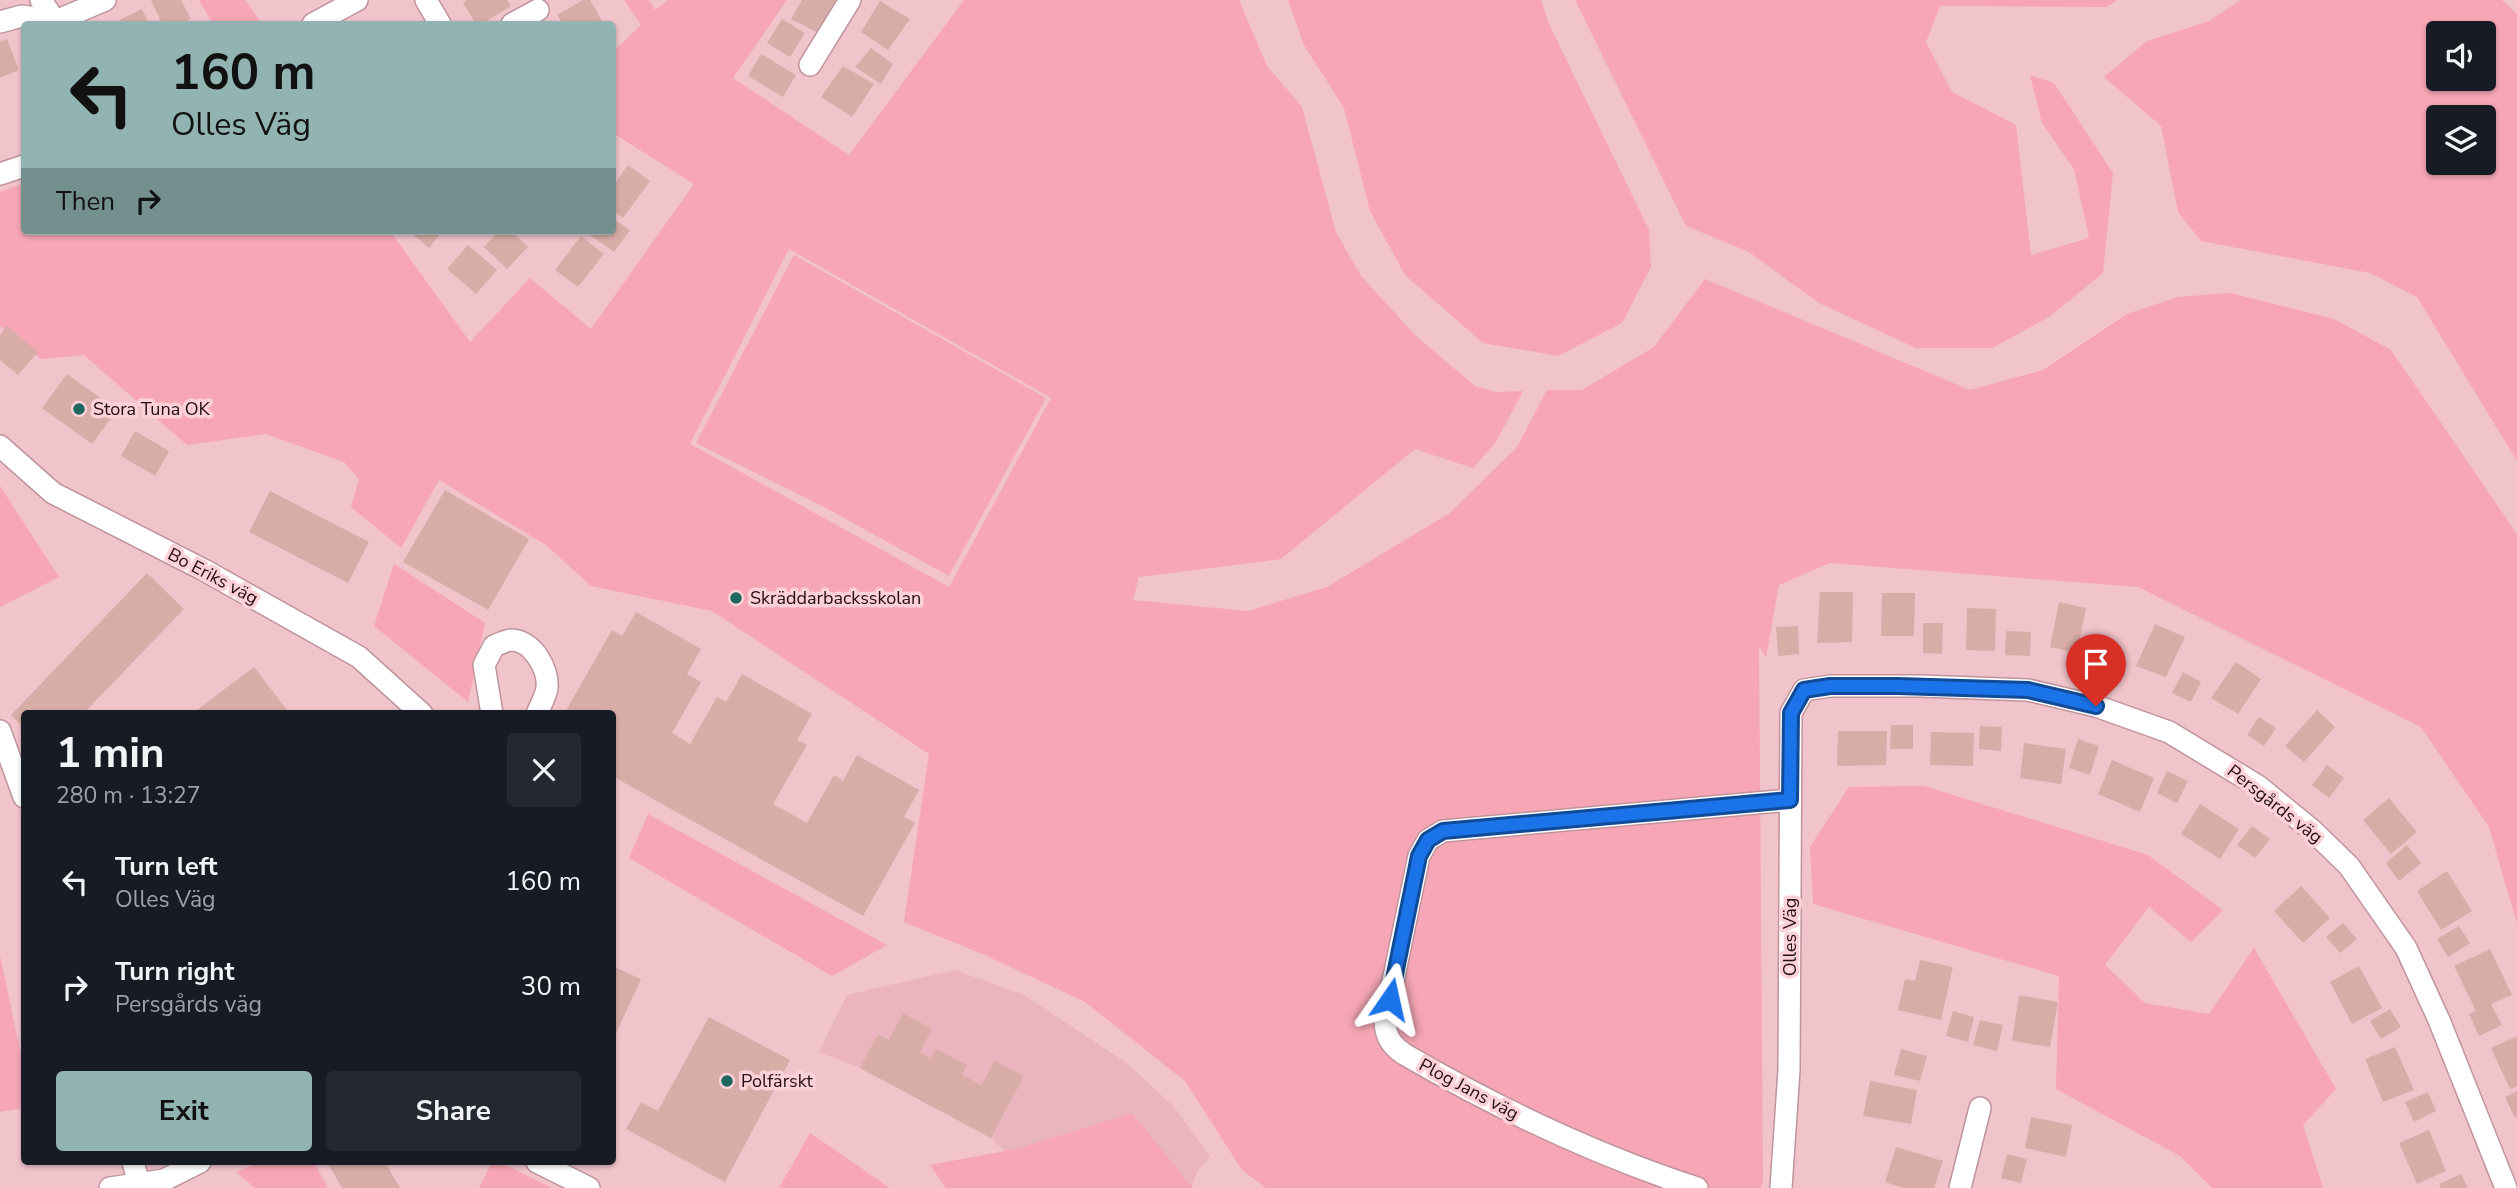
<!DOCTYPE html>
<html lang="en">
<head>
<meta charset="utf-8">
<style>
  body { margin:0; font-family:"Nunito Sans",sans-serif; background:#242831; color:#f1f3f6; height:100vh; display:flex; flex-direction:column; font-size:26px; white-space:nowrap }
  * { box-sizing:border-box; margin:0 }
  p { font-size:23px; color:#9ea1a6 }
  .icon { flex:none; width:38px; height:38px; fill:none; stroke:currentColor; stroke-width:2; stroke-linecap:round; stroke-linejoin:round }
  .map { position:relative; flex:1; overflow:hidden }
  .sheet { position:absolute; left:21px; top:710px; width:595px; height:455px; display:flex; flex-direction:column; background:#171b24; border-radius:7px; box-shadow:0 2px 5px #0004 }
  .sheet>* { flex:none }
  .hud { position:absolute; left:21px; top:21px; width:595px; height:214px; border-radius:7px; box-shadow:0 2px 5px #0004; background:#91b4b2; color:#111; overflow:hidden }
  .controls { position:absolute; left:2426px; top:21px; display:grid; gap:14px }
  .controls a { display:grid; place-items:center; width:70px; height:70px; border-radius:7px; background:#171b24; box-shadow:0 2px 5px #0004; font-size:35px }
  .pin { position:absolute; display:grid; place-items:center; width:60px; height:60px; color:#fff; margin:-72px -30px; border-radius:50% 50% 50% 0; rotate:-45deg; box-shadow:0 0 7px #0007 }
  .pin .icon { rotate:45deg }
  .me { position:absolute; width:77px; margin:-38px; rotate:11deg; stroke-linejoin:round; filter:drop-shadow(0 0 5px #0008) }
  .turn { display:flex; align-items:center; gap:24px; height:147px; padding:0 35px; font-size:32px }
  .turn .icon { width:91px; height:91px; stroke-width:2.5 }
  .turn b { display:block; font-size:49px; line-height:60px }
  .then { display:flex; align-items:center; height:66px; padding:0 35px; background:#0003; gap:14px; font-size:26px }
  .round { display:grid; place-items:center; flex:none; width:74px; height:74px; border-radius:7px; background:#242831 }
  .head { display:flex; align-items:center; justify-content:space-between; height:119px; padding:0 35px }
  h1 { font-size:42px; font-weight:700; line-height:52px }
  .cta { display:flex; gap:14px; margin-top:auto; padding:14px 35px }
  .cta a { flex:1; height:80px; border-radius:7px; background:#91b4b2; color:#111; font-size:28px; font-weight:700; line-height:80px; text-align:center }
  .cta a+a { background:#242831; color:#f1f3f6 }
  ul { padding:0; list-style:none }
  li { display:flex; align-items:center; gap:21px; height:105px; padding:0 35px }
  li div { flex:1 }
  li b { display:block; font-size:26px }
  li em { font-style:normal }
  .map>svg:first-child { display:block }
</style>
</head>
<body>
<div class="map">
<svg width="2517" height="1188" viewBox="0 0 2517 1188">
  <rect width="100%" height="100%" fill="#f1c3cb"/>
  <!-- built -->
  <path fill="#eab5be" d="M955 970 1024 995 1128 1064 1175 1108 1210 1156 1197 1172 1191 1188H1042L991 1138 860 1068 819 1052 847 995Z"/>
  <!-- green -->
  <path fill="#f6a6b5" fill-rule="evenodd" d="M199 0H245L262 24H213Z
    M624 0H649L655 10 668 0H787L733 78 849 155 964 0H1239L1267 66 1302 107 1336 232 1361 276 1416 336 1475 386 1496 392 1523 391 1496 442 1473 468 1415 449 1281 559 1139 577 1133 600 1248 611 1327 587 1450 513 1517 447 1547 390H1582L1654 347 1705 279 1970 390 2043 370 2127 314 2178 297 2230 293 2334 319 2391 350 2517 534V924L2489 827 2421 727 2138 587 1830 563 1779 585 1766 657 1759 646 1763 1181 1761 1188H1266L1242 1170 1185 1081 1085 1002 987 956 904 922 929 754 712 611 591 586 546 545 439 480 401 548 351 507 359 479 344 462 266 434 187 445 84 355 41 359 0 326V192L24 183V231H390L470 342 530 278 591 329 694 184 613 133V52L641 25ZM789 249 1051 398 949 587 690 444Z
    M1288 0H1541L1548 22 1649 230 1651 267 1622 323 1558 356 1483 343 1405 275 1370 211 1344 108 1304 45Z
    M1575 0H2117L2107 7 1940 6 1926 42 1952 92 2016 125 2031 255 2089 238 2074 169 2042 123 2030 75 2054 83 2113 173 2103 273 2049 317 1992 348H1916L1819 303 1749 252 1686 226Z
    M2241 0H2502L2517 14V461L2417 297 2370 273 2201 241 2178 212 2161 126 2104 77 2147 41 2209 21ZM2438 33H2483V79H2438ZM2438 117H2483V163H2438Z
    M794 255 1046 398 949 576 826 508 696 443Z
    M0 486 59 577 0 607Z
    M394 564 485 623 468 702 374 626Z
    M1924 786 2148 855 2223 910 2191 942 2149 907 2105 965 2145 1003 2209 1014 2254 948 2336 1089 2303 1125 2323 1188H2212L2180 1156 2056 1089 2059 976 1813 904 1810 847 1849 787Z
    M648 814 887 945 832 976 629 858Z
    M0 956 24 1069V1108L0 1112Z
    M1132 1113 1193 1188H946L930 1165 1020 1148Z
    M810 1133 890 1188H779Z
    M260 1162H314L328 1188H255L236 1172Z
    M492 1162H500L552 1188H479Z"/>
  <!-- building -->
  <path fill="#d9ada7" d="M151 0H181L191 19 180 24H162Z
    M468 0H507L511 6 482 24H476L463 3Z
    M583 0H590L604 24H563L557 15Z
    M802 0H837L820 34 791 19Z
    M880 1 910 19 888 50 861 32Z
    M142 9 149 24H121L119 20Z
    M782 19 805 33 790 57 767 43Z
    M7 39 19 70 0 78V42Z
    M871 48 893 64 881 84 855 67Z
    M761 54 796 75 783 97 748 76Z
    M843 66 874 84 852 117 821 97Z
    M628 165 650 181 623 218 612 210V187Z
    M612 218 630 230 614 252 587 233 612 231Z
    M409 231H443L429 248Z
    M499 231H511L528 247 507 269 484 247Z
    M581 236 604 254 578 287 555 270Z
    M468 245 497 270 476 294 447 269Z
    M7 326 38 352 18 375 0 360V335Z
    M67 374 117 410 92 444 42 408Z
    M135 431 169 451 155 476 121 456Z
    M445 490 529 539 488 610 403 562Z
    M270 491 369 542 348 583 249 532Z
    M147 573 184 609 83 714H24V728L11 715Z
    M1820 592H1853L1852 642 1817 643Z
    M1882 593H1915L1914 636H1881Z
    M2059 602 2086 608 2077 653 2050 647Z
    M1967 608 1996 609 1995 651 1966 650Z
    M636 612 701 649 687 674 701 682 672 733 690 744 717 697 726 702 742 674 812 714 797 740 807 745 773 804 807 823 834 775 843 781 857 755 919 790 904 817 915 823 863 916 612 776V714H564L612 630 622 636Z
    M1923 623H1943L1942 654 1923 653Z
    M2155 624 2185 637 2166 677 2136 666Z
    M1798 626 1799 654 1778 656 1776 627Z
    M2006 631 2031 632 2030 656 2005 655Z
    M2095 645 2115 651 2109 673 2089 668Z
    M2236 662 2261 679 2238 714 2211 698Z
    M254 667 287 710 282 714H192Z
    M2183 672 2201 682 2191 702 2172 693Z
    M2317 710 2335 727 2304 762 2285 746Z
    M2259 717 2276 728 2264 746 2247 735Z
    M1891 725H1913V749H1890Z
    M1980 726 2002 727 2001 751 1979 749Z
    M1838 731H1887L1886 765 1837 766Z
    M1931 732 1974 733 1973 766 1930 765Z
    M2078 739 2099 746 2090 775 2069 768Z
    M2024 743 2066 749 2061 784 2020 778Z
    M2112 760 2154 778 2140 812 2098 794Z
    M2327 765 2344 778 2329 798 2312 785Z
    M2167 771 2188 781 2177 803 2157 793Z
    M2389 798 2417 832 2391 854 2363 820Z
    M2200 804 2239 829 2220 859 2181 834Z
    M2252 826 2270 839 2255 858 2237 845Z
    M2407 845 2421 863 2399 881 2386 863Z
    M2447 871 2472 911 2441 930 2417 891Z
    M2301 886 2330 918 2303 943 2274 911Z
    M2343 923 2357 939 2340 953 2326 937Z
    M2459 926 2470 943 2448 957 2437 939Z
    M2490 949 2512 995 2491 1004 2502 1025 2479 1036 2469 1014 2476 1011 2454 966Z
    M1920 960 1953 967 1941 1020 1898 1010 1905 979 1915 981Z
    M612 966 641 979 612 1042Z
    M2359 966 2382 1008 2352 1024 2330 982Z
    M2019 995 2058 1002 2050 1047 2012 1041Z
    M2390 1009 2401 1027 2381 1039 2370 1021Z
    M1953 1011 1974 1017 1968 1042 1946 1036Z
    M903 1013 932 1029 920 1052 931 1058 936 1049 967 1065 962 1075 981 1085 995 1061 1024 1076 991 1138 860 1068 878 1034 889 1040Z
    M709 1017 790 1060 725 1182 626 1129 641 1102 658 1111Z
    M1980 1020 2003 1025 1997 1051 1973 1045Z
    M2517 1036V1086L2510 1089 2491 1048Z
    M2395 1047 2414 1090 2383 1102 2365 1059Z
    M1901 1049 1927 1056 1920 1081 1894 1075Z
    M1870 1081 1917 1090 1911 1124 1863 1116Z
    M2517 1091V1117L2515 1118 2505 1097Z
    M2428 1092 2436 1111 2414 1122 2405 1102Z
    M2031 1117 2072 1125 2066 1157 2025 1148Z
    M2429 1130 2446 1171 2417 1184 2399 1143Z
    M1896 1147 1943 1161 1934 1188H1903L1885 1182Z
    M2007 1154 2027 1159 2021 1183 2001 1178Z
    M327 1162H385L400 1188H342Z
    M2461 1174 2468 1188H2441L2439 1184Z"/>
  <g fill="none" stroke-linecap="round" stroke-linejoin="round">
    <defs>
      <path id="street" d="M41 0 57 24
        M426 0 440 24
        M0 22 22 16 56 21 105 0
        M313 24 357 0
        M512 24 538 10
        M810 65 850 0
        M0 174 24 166
        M0 446 53 493 204 570 359 657 422 714
        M492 714 484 665 494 646C499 644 505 641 510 640 532 639 549 669 547 688 546 696 540 706 537 714
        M0 731 24 797
        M133 1162 139 1184
        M537 1162 589 1188
        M110 1188 164 1180 200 1162
        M1697 1188C1593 1154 1497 1108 1404 1054 1391 1045 1385 1036 1385 1020L1419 856 1428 840 1443 831 1790 800
        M1781 1188 1789 1070 1791 713 1804 690 1830 686H1921L2028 690 2096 706 2169 732 2258 786 2313 831 2349 866 2406 948 2439 1020 2506 1188
        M1960 1188 1980 1108"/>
    </defs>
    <!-- street casing -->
    <use href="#street" stroke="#bf949c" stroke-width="24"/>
    <!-- street -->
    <use href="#street" stroke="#fff" stroke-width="21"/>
  </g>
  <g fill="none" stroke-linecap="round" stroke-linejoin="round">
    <defs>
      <path id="route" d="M1390 999 1419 856 1428 840 1443 831 1790 800 1791 713 1804 690 1830 686H1898L2028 690 2096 706"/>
    </defs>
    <!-- route casing -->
    <use href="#route" stroke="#114b97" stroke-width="18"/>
    <!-- route -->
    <use href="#route" stroke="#1a73e8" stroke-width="12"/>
  </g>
  <!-- markers -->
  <g fill="#1c6760" stroke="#fed0d8" stroke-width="2.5">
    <circle cx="79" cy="409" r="7"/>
    <circle cx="736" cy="598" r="7"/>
    <circle cx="727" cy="1081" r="7"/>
  </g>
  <g text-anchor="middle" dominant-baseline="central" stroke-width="7" stroke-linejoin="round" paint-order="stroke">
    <!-- poi labels -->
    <g font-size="18" fill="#1f0f13" stroke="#fed0d8" text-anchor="start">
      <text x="93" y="409">Stora Tuna OK</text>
      <text x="750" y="598">Skräddarbacksskolan</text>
      <text x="741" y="1081">Polfärskt</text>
    </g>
    <!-- street labels -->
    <g font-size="18" fill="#1f0f13" stroke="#fed0d8">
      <text transform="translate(213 576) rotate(28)">Bo Eriks väg</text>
      <text transform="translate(2275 804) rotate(38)">Persgårds väg</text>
      <text transform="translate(1790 937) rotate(-90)">Olles Väg</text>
      <text transform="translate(1469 1089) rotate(28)">Plog Jans väg</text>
    </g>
  </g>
</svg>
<div class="controls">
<a><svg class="icon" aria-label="sound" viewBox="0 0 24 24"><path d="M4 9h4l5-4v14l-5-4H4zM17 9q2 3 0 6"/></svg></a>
<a><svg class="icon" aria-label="layers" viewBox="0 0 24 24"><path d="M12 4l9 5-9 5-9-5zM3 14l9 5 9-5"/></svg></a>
</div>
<div class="pin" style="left:2096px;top:706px;background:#d93025"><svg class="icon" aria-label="arrive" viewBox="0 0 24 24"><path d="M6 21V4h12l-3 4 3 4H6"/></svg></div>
<svg class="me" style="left:1390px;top:999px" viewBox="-20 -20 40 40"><path d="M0-17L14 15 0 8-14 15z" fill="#1a73e8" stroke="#fff" stroke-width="4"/></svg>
<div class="hud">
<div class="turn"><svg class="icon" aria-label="left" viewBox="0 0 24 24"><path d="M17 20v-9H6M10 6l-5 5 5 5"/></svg><div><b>160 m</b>Olles Väg</div></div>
<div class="then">Then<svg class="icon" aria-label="right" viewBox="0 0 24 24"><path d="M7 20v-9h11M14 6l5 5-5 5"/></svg></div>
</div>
<section class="sheet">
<div class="head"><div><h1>1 min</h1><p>280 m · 13:27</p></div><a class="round"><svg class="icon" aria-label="close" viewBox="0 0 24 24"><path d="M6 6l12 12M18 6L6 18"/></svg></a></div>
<ul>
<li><svg class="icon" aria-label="left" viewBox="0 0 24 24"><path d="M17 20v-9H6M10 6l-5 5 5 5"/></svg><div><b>Turn left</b><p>Olles Väg</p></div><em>160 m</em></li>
<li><svg class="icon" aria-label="right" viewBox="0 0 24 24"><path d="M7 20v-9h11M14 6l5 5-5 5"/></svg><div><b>Turn right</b><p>Persgårds väg</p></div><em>30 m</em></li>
</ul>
<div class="cta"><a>Exit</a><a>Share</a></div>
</section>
</div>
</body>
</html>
